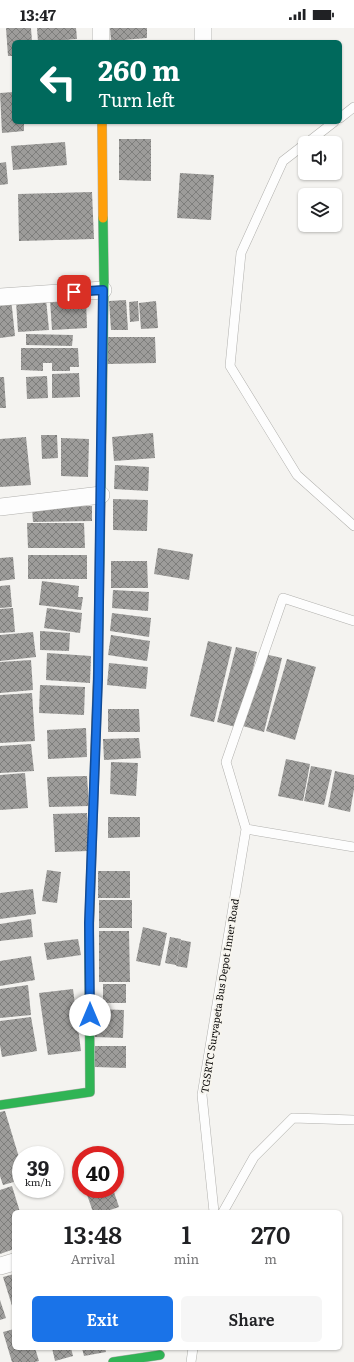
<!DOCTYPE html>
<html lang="en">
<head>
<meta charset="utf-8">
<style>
  body { margin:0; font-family:Literata,serif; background:#f6f6f6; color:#202124; height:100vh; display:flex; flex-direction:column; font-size:15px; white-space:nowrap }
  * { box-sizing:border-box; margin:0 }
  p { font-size:13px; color:#757577 }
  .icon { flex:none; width:22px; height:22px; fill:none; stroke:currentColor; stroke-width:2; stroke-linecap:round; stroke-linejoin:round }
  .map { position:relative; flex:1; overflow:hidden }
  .details { position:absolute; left:12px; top:1182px; width:330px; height:140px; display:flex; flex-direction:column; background:#fff; border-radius:6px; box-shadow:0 1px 3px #0004 }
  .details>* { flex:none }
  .banner { position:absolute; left:12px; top:12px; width:330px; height:84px; border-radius:6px; box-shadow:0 1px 3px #0004; background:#00695c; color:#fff; overflow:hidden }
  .controls { position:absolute; left:298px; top:108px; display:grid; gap:8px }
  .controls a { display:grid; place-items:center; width:44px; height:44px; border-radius:6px; background:#fff; box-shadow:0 1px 3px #0004; font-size:20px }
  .speed { position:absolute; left:12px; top:1118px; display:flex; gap:8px; font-size:20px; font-weight:700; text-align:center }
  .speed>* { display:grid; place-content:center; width:52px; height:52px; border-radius:50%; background:#fff; box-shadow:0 1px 3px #0004; line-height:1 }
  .speed small { font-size:10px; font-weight:400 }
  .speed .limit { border:6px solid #d22; background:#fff; color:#111 }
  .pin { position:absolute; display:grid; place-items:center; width:34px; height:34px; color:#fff; margin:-17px; border-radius:8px; box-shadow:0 2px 6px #0006 }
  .me { position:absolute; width:44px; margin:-22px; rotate:0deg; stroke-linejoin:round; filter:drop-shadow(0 0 3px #0008) }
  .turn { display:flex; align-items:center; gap:14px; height:84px; padding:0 20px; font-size:18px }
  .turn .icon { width:52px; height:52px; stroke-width:2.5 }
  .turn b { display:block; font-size:28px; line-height:34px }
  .eta { display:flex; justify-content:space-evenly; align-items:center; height:68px; text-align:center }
  .eta b { font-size:24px; font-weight:600; line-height:28px }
  .cta { display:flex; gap:8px; margin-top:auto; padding:8px 20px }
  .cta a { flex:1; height:46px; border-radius:6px; background:#1a73e8; color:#fff; font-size:16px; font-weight:600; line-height:46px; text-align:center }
  .cta a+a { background:#f6f6f6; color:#202124 }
  .status { display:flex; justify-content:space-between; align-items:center; height:28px; padding:0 20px; background:#fff; direction:ltr }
  .status svg { height:11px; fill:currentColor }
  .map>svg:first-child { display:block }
</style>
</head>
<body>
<div class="status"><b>13:47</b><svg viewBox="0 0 49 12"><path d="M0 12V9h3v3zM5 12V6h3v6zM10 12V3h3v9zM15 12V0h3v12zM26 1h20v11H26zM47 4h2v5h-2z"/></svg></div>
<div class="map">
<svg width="354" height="1334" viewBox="0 0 354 1334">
  <defs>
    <pattern id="building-cross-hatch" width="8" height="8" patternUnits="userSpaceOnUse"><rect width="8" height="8" fill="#9d9c9a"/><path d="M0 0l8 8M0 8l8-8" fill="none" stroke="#7e7e7c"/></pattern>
  </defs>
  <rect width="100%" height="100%" fill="#f4f3f0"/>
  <!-- building -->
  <path fill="url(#building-cross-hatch)" d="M6 0H31L32 14H14V28H8Z
    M37 0H76L77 11 38 14Z
    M110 0H147V10L111 13Z
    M14 64V94H24V103L2 105 0 65Z
    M119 111H151V153L119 152Z
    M65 114 67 137 13 142 11 118Z
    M6 134 8 156 0 157V135Z
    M180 145 214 147 211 192 177 190Z
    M92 164 94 211 19 213 18 166Z
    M11 270 15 308 0 310V271Z
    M46 271 49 302 18 304 16 273Z
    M86 271 87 300 52 302 50 272Z
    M126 272 128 302H111L109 273Z
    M138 273 139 293 130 294 129 274Z
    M156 273 158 300 141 301 139 275Z
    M26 306 73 307 72 318 26 317Z
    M106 309H155L156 335 107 336Z
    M21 320H78L79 339H70V343H52V335H43V343L21 342Z
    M79 345 80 369 52 370V346Z
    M47 348 48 370 27 371 26 349Z
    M0 349H4L6 380H0Z
    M153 405 155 430 114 433 112 409Z
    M41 407H57L58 430 42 431Z
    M26 409 31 457 0 459V411Z
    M61 410 89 411 88 449 61 448Z
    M115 437 149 439 148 463 114 461Z
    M113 471 148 472 147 503 113 502Z
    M92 478V493L33 494 32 479Z
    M27 495H84L85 520H28Z
    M158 520 193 526 189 552 154 546Z
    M28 527H87V551H28Z
    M13 529 15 551 0 553V530Z
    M111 533H147L148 560H111Z
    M42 553 79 558 78 569H83L81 582 39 577Z
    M10 557 12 579 0 580V558Z
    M113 562 149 564 148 583 112 580Z
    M13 580 15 604 0 605V581Z
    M47 580 82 585 80 605 44 600Z
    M112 585 151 590 149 609 110 603Z
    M40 603 70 605 69 623 40 622Z
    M33 604 36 629 0 633V607Z
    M111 607 150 613 147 633 108 627Z
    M208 613 232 619 214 694 190 688Z
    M236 619 257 624 239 700 217 694Z
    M47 625 91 628 90 655 46 652Z
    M260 625 282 630 264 704 243 698Z
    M287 631 316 639 295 712 266 703Z
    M31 632 33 662 0 665V634Z
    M109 635 148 639 146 661 107 657Z
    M40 657 85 659 84 687 39 685Z
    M32 665 35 713 0 715V667Z
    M108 681H139L140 704H108Z
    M86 700 87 729 48 731 47 702Z
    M139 710 141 730 104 732 103 711Z
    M31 716 34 743 0 745V718Z
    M286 731 310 736 303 773 278 768Z
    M111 734 138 735 136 768 110 766Z
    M311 738 332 742 324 777 304 773Z
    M335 743 354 747V761L350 784 328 779Z
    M25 745 28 780 0 782V747Z
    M87 748 89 778 49 779 47 749Z
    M87 785 89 823 55 824 53 786Z
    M108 789H140V809L108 810Z
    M47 842 61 844 57 875 42 873Z
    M98 843H130V870H98Z
    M33 861 36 886 0 891V865Z
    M99 872H132V900H99Z
    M31 891 33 909 0 913V896Z
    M143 899 167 905 160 938 136 933Z
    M99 903H129L130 954H99Z
    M170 909 181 911 176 937 165 935Z
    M78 911 81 927 47 932 44 915Z
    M181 912 191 914 187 940 176 938Z
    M31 928 35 952 0 958V933Z
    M103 956H126V975H103Z
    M28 957 31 987 0 990V961Z
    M73 961 81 1023 48 1027 39 965Z
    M95 981 124 982 123 1010 94 1009Z
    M31 989 37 1023 2 1029 0 1017V993Z
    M95 1018H126V1040L95 1039Z
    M5 1083 21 1136V1152L3 1157 0 1148V1084Z
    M12 1158 20 1184H14V1221L0 1226V1162Z
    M85 1161H113L119 1179 104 1184H93Z
    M14 1246V1284L3 1249Z
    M0 1272 6 1290 0 1292Z
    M14 1301V1320H35L39 1333 35 1334H12L3 1304Z
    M52 1320H71L73 1328 55 1333Z
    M82 1320H105L106 1324 84 1328Z"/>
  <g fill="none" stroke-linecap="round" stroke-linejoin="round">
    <defs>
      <path id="lane" d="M340 90 354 79
        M307 115 334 94
        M305 116 283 133 241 225 230 338 297 447 354 498
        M246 801 354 819
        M214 1184 202 1067 246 801 226 734 283 570 354 593
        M223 1184 254 1129 293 1090 354 1092
        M191 1334 193 1320"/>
      <path id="street" d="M101 0V14
        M203 0V14
        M0 269 103 262
        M0 479 101 467
        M0 1238 14 1234"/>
      <path id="fast" d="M98 642 104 256 103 190
        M0 1077 90 1064 89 903
        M113 1334 160 1327"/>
      <path id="slow" d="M102 94 103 190
        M89 903 98 642"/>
    </defs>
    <!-- lane casing -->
    <use href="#lane" stroke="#b1b0ad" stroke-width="10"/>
    <!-- street casing -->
    <use href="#street" stroke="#b1b0ad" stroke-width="18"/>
    <!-- fast casing -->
    <use href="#fast" stroke="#b1b0ad" stroke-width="10"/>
    <!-- slow casing -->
    <use href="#slow" stroke="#b1b0ad" stroke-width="10"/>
    <!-- lane -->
    <use href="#lane" stroke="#fdfdfd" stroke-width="9"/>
    <!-- street -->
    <use href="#street" stroke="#fdfdfd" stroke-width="17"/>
    <!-- fast -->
    <use href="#fast" stroke="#30b455" stroke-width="9"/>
    <!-- slow -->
    <use href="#slow" stroke="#ff9f0a" stroke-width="9"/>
  </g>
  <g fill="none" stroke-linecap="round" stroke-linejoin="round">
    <defs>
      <path id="route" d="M74 264 103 262 98 651 89 895 90 987"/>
    </defs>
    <!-- route casing -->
    <use href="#route" stroke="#114b97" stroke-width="10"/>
    <!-- route -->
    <use href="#route" stroke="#1a73e8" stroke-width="7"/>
  </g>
  <g text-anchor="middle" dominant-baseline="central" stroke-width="4" stroke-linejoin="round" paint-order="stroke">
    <!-- street labels -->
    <g font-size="10" fill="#0d0c0b" stroke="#f6f4ee">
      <text transform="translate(219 968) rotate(-81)">TGSRTC Suryapeta Bus Depot Inner Road</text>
    </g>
  </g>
</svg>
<div class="controls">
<a><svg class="icon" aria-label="sound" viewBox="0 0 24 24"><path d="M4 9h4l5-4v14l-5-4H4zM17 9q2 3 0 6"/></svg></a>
<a><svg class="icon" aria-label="layers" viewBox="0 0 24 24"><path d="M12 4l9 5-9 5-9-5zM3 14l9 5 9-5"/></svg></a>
</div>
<div class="speed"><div>39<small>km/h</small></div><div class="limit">40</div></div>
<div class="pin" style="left:74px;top:264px;background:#d93025"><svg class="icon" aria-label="arrive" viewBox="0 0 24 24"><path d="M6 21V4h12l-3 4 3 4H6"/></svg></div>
<svg class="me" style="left:90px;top:987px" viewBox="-20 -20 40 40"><circle r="19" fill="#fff"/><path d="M0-13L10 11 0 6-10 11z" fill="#1a73e8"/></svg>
<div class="banner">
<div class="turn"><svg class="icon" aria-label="left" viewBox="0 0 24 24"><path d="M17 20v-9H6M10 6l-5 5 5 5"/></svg><div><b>260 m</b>Turn left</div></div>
</div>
<section class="details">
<div class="eta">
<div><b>13:48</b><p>Arrival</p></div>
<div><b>1</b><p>min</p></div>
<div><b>270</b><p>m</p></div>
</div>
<div class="cta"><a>Exit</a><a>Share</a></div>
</section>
</div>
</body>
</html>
